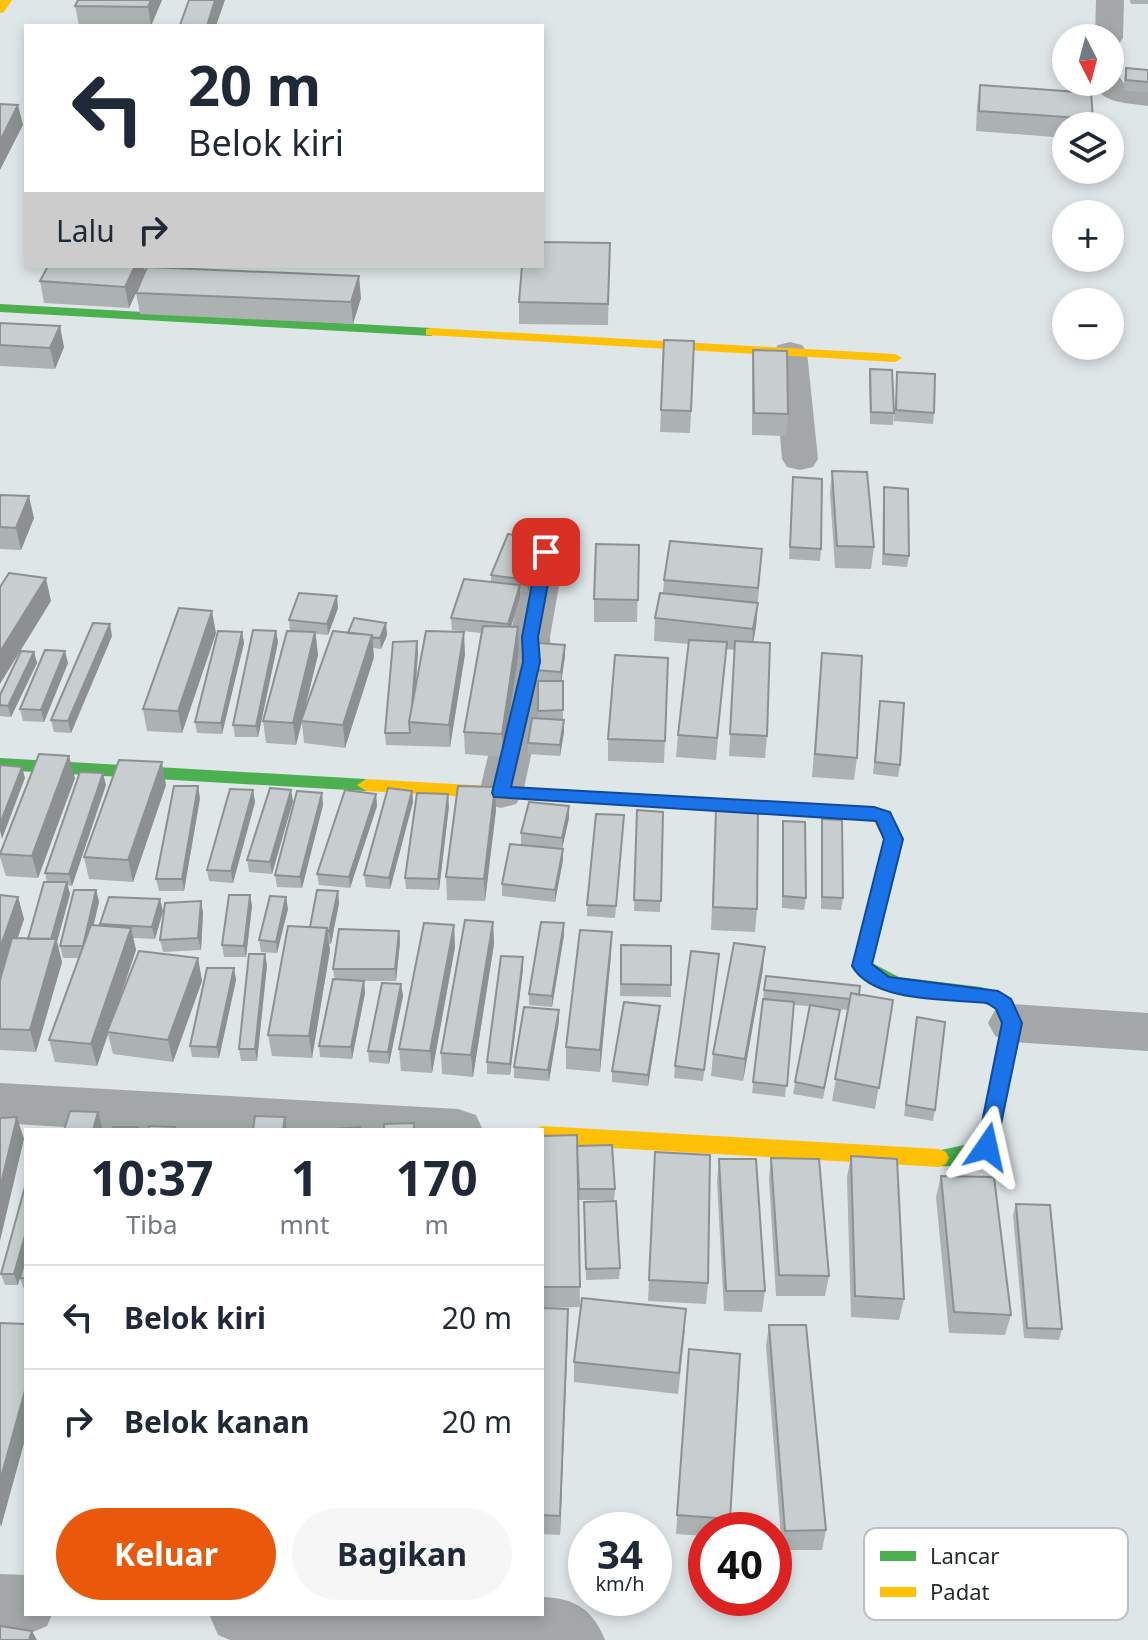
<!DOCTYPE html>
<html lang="id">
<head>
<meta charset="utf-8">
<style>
  body { margin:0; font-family:"Noto Sans",sans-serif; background:#f6f6f7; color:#1f2937; height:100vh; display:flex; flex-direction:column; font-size:30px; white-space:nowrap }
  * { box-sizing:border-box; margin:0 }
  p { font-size:26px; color:#747a83 }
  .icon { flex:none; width:44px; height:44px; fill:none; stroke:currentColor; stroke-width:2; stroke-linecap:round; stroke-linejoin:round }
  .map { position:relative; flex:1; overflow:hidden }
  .details { position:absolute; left:24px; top:1128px; width:520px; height:488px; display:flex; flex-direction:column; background:#fff; border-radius:0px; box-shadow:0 4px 12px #0003 }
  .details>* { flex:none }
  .top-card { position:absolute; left:24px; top:24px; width:520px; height:244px; border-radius:0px; box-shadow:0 4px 12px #0003; background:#fff; color:#1f2937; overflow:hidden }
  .needle { width:52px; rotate:174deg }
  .tools { position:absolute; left:1052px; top:24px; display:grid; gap:16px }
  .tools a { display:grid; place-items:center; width:72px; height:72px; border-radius:50%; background:#fff; box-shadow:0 4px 12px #0003; font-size:40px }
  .speed { position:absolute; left:568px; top:1512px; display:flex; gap:16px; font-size:40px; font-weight:700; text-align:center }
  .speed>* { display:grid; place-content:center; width:104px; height:104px; border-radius:50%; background:#fff; box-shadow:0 4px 12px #0003; line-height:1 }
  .speed small { font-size:20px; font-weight:400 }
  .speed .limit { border:12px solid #d22; background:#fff; color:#111 }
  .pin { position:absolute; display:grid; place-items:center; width:68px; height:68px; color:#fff; margin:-34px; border-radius:16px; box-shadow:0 4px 12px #0006 }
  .me { position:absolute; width:88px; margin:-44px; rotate:11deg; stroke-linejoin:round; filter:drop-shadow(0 0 6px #0008) }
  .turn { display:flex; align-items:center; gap:28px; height:168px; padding:0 32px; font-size:36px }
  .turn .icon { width:104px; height:104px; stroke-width:2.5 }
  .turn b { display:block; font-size:56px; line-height:68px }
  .then { display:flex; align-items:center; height:76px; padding:0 32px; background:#0003; gap:16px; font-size:30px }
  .eta { display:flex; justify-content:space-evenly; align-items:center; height:136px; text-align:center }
  .eta b { font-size:48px; font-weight:700; line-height:56px }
  .primary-button { display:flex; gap:16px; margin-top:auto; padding:16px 32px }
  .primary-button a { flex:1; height:92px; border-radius:48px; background:#ea580c; color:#fff; font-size:32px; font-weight:700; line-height:92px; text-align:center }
  .primary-button a+a { background:#f6f6f7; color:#1f2937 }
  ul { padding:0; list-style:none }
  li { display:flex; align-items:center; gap:24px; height:104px; padding:0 32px; border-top:2px solid #e0e1e3 }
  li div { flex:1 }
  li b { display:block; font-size:30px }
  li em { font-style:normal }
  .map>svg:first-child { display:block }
</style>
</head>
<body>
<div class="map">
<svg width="1148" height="1640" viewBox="0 0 1148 1640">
  <rect width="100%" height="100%" fill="#dfe6e8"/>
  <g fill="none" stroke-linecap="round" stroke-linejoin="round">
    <!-- street -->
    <path fill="#a4a7a8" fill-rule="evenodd" d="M1096 0H1124L1123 38 1119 44 1110 46V38H1095Z
      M1110 74 1119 76 1125 85 1148 88V106C1130 103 1098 104 1095 82H1110Z
      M790 342 802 345 807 352 818 459 813 467 800 470 787 467 782 459 773 352 778 345Z
      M546 540 560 543 565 552 550 637 551 662 523 793 516 804 501 808 486 804 479 793 511 662 510 637 527 552 532 543Z
      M1012 1004 1148 1013V1051L1012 1042 995 1036 988 1023 995 1010Z
      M0 1083 458 1109 476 1115 483 1130H112L0 1123Z
      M0 1574 26 1575V1614H52L47 1626 26 1635 0 1634Z
      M542 1597C576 1598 593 1610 605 1640H230L218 1635 209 1614H542Z"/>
    <!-- fast -->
    <path fill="#4caf50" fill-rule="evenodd" d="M0 304 431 328 438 332 431 336 0 312Z
      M0 758 366 779 375 785 366 791 0 770Z
      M891 839 900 846 872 963 899 977 981 987 1002 993 1012 1000 1022 1023 997 1147 994 1153C976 1161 951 1171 932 1164L929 1158 932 1152 978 1142 1002 1023 998 1010C963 986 877 1009 852 966L882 846Z"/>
    <!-- slow -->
    <path fill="#ffc107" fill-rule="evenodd" d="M12 0 4 12 0 13V0Z
      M431 328 895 354 902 358 895 362 426 335V329Z
      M366 779 874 808 889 812 902 839 897 851H885L882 846 884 839 873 820 366 791 357 785Z
      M542 1126 939 1149 946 1152 949 1158 946 1164 939 1167 542 1144V1130H534Z"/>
  </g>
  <!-- wall -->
  <path fill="#acb1b2" d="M162 0 151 26 79 25 75 6Z
    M1130 0H1148V4H1131Z
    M1126 68 1148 70V92L1124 91V78Z
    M980 85 1093 119 1091 126H1066V138L976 131 977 106Z
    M610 243 608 325 519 324V302Z
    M48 266H144L145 272 361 298 353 324 140 314 136 293 129 308 44 303 40 281Z
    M0 323 64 347 55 369 0 366Z
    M664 340 691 411 690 433 660 432Z
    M753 350 788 414 786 436 752 435V371Z
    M870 369 894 413 893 425 870 424 869 380Z
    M897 372 934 413 933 424 894 421Z
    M832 471 874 547 871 569 835 568 830 493Z
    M793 477 821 549 820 561 789 559Z
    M884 487 909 556 907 567 882 565 883 499Z
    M0 495 34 518 21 550 0 549Z
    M544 539V550L528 592 520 591V597L511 627H518L519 650 503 757 465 754 464 732 481 633 452 630 451 618 491 582V575Z
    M639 545 637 622H594V599Z
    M762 549 756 626 753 642 767 736 765 758 729 756 735 650 726 649 716 760 676 757 678 735 689 644 654 641 655 618 663 593 664 580Z
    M338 608 328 635 316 634 318 655 303 715 348 633 386 623 387 635 381 649 373 648 374 657 345 748 304 743 302 723 296 745 266 743 263 721 290 631 289 620Z
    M276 631 278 642 258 737H235L233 725Z
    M242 632 244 643 222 734 197 733 195 722Z
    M216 633 182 733 147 731 143 709Z
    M112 636 71 733 54 732 51 720Z
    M34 652 37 663 11 717 0 716V695Z
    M418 653 415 688 465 654 450 747 386 745 385 733Z
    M822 653 857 758 854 780 812 777Z
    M565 656 561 681H563V720L564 732 560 756 528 754V743L538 718V682H533V670Z
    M668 658 664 763 608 761V739Z
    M68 663 44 722 23 721 20 709Z
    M880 701 900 765 898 777 873 774Z
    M75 778 38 878 6 876 0 857V851Z
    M106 785 72 886 67 885 70 894 57 942 62 962 36 1052 0 1050V895L18 897 24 919 18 938 28 939 47 882 45 873Z
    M166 785 133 882 89 879 84 857Z
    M253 790 255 802 233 883 209 881 207 870Z
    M412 791 413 802 390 889 366 887 364 875Z
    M322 793 323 805 302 888 277 887 275 875Z
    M376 794 377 806 350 888 319 885 317 874Z
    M200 798 184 891H159L156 879Z
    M293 801 272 874 249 872 247 860Z
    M449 806 439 890 406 889 405 878Z
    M569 806V818L562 849 563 860 555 902 502 896V884L521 844V833Z
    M716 808 757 909 755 932 711 930Z
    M496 810 485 901 447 900 446 877Z
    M637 810 663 812 660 912 634 911Z
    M624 815 615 918 587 916V905Z
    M822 819 843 898 841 910 821 909V831Z
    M783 821 806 898 804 910 782 908V832Z
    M96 890 99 902 93 925H101L100 924 163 911 155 939 133 938 136 950 117 1008 198 958 202 981 173 1062 113 1054 108 1034 97 1066 55 1062 49 1040 79 958H63L60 946Z
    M338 891 339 903 331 944H329L330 950 312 1058 272 1056 268 1035 310 927Z
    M250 895 252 906 246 957H224L222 945Z
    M201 901 203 913 201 950 163 952 160 940Z
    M288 909 277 953 261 952 259 940Z
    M493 922 494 944 473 1077 442 1074 441 1053Z
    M564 923V935L552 1007 529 1005V994Z
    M454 925 455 947 432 1073 401 1071 399 1049Z
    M399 931 400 942 396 981H353H364L365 993 352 1059 320 1057 319 1046 335 980 333 969Z
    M621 945 671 985V997L620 996Z
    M719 954 703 1081 674 1078 675 1066Z
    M611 955 600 1072 566 1069V1047Z
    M523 957V969L510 1075 487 1074V1062Z
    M267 965 257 1061H241L239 1049Z
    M234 968 236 980 219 1058 192 1057 190 1046Z
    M763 969 743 1081 711 1076 713 1054Z
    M401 984 403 996 389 1064 369 1062 368 1051Z
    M764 990 859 995 893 1000 875 1109 832 1101 848 1010 836 1009 838 1021 823 1099 793 1094 809 1006 794 1005 785 1097 752 1093Z
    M660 1006 659 1017 648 1086 612 1082V1071Z
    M917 1017 935 1110 933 1121 904 1116Z
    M559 1021 549 1081 514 1078V1067Z
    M542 1136 577 1146 615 1189 614 1200H579L578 1180 580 1307 543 1308Z
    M655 1152 708 1283 706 1304 648 1301Z
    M851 1156 904 1299 899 1320 851 1317 847 1177Z
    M771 1158 829 1276 825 1296H776L769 1179Z
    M719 1159 765 1291 762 1312 724 1311 717 1181Z
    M941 1176 1011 1315 1005 1335 949 1333 936 1197Z
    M584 1202 620 1268 619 1279 586 1280Z
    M1016 1204 1062 1329 1059 1340 1024 1338 1013 1215Z
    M26 1257V1295L20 1278 18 1285H5L1 1274Z
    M542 1308 568 1309 560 1535 542 1534Z
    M769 1325 826 1530 822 1550H782L766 1346Z
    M685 1330 678 1394 574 1382V1362Z
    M689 1349 730 1519 729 1530H706V1536L676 1534Z"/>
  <!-- shaded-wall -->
  <path fill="#8c9091" d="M151 0H162L151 26 148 7Z
    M215 0H225L216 26H207Z
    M18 105 23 125 0 170V141Z
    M135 266H144L145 274 129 308 125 287Z
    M359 276 361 298 353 324 351 302Z
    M60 326 64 347 55 369 50 348Z
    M29 496 34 518 21 550 16 528Z
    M544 539V550L528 592 527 580Z
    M46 578 51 601 0 684V652Z
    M520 585V597L508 636V624Z
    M337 596 338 608 328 635 327 624Z
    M758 603 756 626 752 651 753 629Z
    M212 611 216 633 182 733 178 711Z
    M386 623 387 635 381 649 380 638Z
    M110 624 112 636 71 733 68 721Z
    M518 627 519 650 503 757 502 734Z
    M276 631 278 642 258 737 256 726Z
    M242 632 244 643 222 734 221 723Z
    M315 632 318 655 296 745 293 723Z
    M464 632 465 654 450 747 449 725Z
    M372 635 374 657 345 748 343 725Z
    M417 641 418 653 413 723 411 722Z
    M565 645V656L561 684V672Z
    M65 651 68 663 44 722 41 710Z
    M34 652 37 663 11 717 8 706Z
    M564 720V732L560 756V745Z
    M69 756 75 778 38 878 32 856Z
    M162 762 166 785 133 882 128 860Z
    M22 767 25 778 2 839 0 831V824Z
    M103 773 106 785 72 886 69 874Z
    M198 786 200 798 184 891 182 879Z
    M495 787 496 810 485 901 484 879Z
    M253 790 255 802 233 883 231 871Z
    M291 790 293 801 272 874 270 862Z
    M412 791 413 802 390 889 389 878Z
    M322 793 323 805 302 888 300 877Z
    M376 794 377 806 350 888 349 877Z
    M448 794 449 806 439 890 438 879Z
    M569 806V818L562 849V838Z
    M563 849V860L555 902V890Z
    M67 882 70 894 57 942 62 962 36 1052 30 1030 51 941Z
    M96 890 99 902 86 958 83 946Z
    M338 891 339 903 331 944 329 932Z
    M250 895 252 906 246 957 244 946Z
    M18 897 24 919 0 989V948Z
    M286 897 288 909 277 953 276 942Z
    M160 899 163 911 155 939 152 927Z
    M201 901 203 913 201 950 198 938Z
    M493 922 494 944 473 1077 471 1055Z
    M564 923V935L552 1007V996Z
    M454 925 455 947 432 1073 430 1051Z
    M131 928 136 950 108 1032H107L108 1034 97 1066 91 1044Z
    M327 928 330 950 312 1058 309 1036Z
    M399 931 400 942 396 981 395 969Z
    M612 932 611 955 600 1072V1050Z
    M765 947 763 969 743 1081 745 1059Z
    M265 954 267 965 257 1061 255 1049Z
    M523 957V969L510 1075V1064Z
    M198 958 202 981 173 1062 168 1040Z
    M234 968 236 980 219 1058 217 1047Z
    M364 981 365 993 352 1059 351 1047Z
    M401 984 403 996 389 1064 388 1052Z
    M660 1006 659 1017 648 1086V1075Z
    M559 1010V1021L549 1081 548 1070Z
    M98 1112 103 1130H93Z
    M17 1117 24 1139 0 1241V1188Z
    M285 1117 287 1130H283Z
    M26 1232V1257L18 1285 14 1274Z
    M568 1309V1330L560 1535V1516Z
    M26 1387V1436L1 1527 0 1523V1481Z
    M32 1631 37 1640H29Z"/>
  <!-- building -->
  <path fill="#c8cecf" stroke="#8c9091" stroke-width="2" d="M78 0H151L148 7 75 6Z
    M189 0H215L207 26 180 25Z
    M1126 68 1148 70V82L1126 80Z
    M980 85 1091 93 1093 119 979 111Z
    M0 104 18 105 0 141Z
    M542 242 610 243 608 304 519 302 522 266H542Z
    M48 266H135L125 287 40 281Z
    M147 267 359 276 351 302 136 293Z
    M0 323 60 326 50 348 0 345Z
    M664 340 694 341 691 411 661 410Z
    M753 350 787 351 788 414 754 413Z
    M870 369 892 370 894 413 871 412Z
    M897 372 935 374 934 413 896 410Z
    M832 471 867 472 874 547 837 546Z
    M793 477 822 479 821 549 790 547Z
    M884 487 908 489 909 556 884 554Z
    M0 495 29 496 16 528 0 527Z
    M508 534 544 539 527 580 491 575Z
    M670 541 762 549 758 588 664 580Z
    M596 544 639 545 638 600 594 599Z
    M9 573 46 578 0 652V587Z
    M464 579 520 585 508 624 451 618Z
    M299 593 337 596 327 624 289 620Z
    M660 593 758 603 753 629 655 618Z
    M179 608 212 611 178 711 143 709Z
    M354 618 386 623 380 638 371 637 372 635 348 633Z
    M93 623 110 624 68 721 51 720Z
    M483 626 518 627 502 734 464 732Z
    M253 630 276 631 256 726 233 725Z
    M218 631 242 632 221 723 195 722Z
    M287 631 315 632 293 723 263 721Z
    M333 631 372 635 343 725 301 721Z
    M426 631 464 632 449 725 409 722Z
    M689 640 727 642 717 738 678 735Z
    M417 641 412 706 409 722 410 733H385L393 642Z
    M735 641 770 643 767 736 730 734Z
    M538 643 565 645 561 672 533 670Z
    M45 650 65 651 41 710 20 709Z
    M21 651 34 652 8 706 0 705V695Z
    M822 653 862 656 857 758 815 754Z
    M615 655 668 658 665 741 608 739Z
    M538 681H563V710L538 711Z
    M880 701 904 703 900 765 875 762Z
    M532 718 564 720 560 745 528 743Z
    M39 754 69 756 32 856 0 854Z
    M119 760 162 762 128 860 84 857Z
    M0 765 22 767 0 824Z
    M80 772 103 773 69 874 45 873Z
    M174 786H198L182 879H156Z
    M458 786 495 787 484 879 446 877Z
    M270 788 291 790 270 862 247 860Z
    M388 788 412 791 389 878 364 875Z
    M230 789 253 790 231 871 207 870Z
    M345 790 376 794 349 877 317 874Z
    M297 791 322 793 300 877 275 875Z
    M417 793 448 794 438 879 405 878Z
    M529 802 569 806 562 838 521 833Z
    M716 808 758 810 757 909 713 907Z
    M637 810 663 812 661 901 634 900Z
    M596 814 624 815 616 906 587 905Z
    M822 819 842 820 843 898 822 897Z
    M783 821 805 822 806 898 783 896Z
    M510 844 563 849 555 890 502 884Z
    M44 882H67L51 939H28Z
    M74 890H96L83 946H60Z
    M317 890 338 891 329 932H328L327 928 310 927Z
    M0 895 18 897 0 948Z
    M229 895H250L244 946 222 945Z
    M270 896 286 897 276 942 259 940Z
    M109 897 160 899 152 927 100 924Z
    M201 901 198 938 160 940 165 903Z
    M465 920 493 922 471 1055 441 1053Z
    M541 922 564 923 552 996 529 994Z
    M424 923 454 925 430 1051 399 1049Z
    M91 925 131 928 91 1044 49 1040Z
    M288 926 327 928 309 1036 268 1035Z
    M339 929 399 931 395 969H333Z
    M580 930 612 932 600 1050 566 1047Z
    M12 938 56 939 30 1030 0 1029V980Z
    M734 943 765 947 745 1059 713 1054Z
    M621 945 671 946V985L621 984Z
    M139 951 198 958 168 1040 107 1032Z
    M691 951 719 954 704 1070 675 1066Z
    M249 954H265L255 1049H239Z
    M501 956 523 957 510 1064 487 1062Z
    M207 968H234L217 1047 190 1046Z
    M766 976 860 986 859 995 851 993 850 999 764 990Z
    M333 979 364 981 351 1047 319 1046Z
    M382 983 401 984 388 1052 368 1051Z
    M851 993 893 1000 879 1088 835 1079Z
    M763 999 794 1002 787 1086 753 1082Z
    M624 1002 660 1006 648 1075 612 1071Z
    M810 1005 840 1010 824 1088 795 1082Z
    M524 1007 559 1010 548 1070 514 1067Z
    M917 1017 945 1022 935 1110 906 1105Z
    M70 1111 98 1112 93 1130H64Z
    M255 1116 285 1117 283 1130H253Z
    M17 1117 0 1188V1118Z
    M414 1123V1130H384V1124Z
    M149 1126 175 1127V1130H149Z
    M113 1127H138V1130H113Z
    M360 1127V1130H321Z
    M577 1135 580 1287H542V1136Z
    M612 1145 615 1189H579L577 1146Z
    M655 1152 710 1155 708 1283 649 1280Z
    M851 1156 897 1159 904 1299 855 1296Z
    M771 1158 819 1159 829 1276 779 1275Z
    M719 1159H756L765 1291H726Z
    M941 1176 994 1177 1011 1315 954 1312Z
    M26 1183V1232L14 1274H1Z
    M616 1201 620 1268 586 1269 584 1202Z
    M1016 1204 1050 1205 1062 1329 1027 1328Z
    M26 1257V1278H20Z
    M582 1298 686 1309 679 1373 574 1362Z
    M542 1308 568 1309 560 1516 542 1515Z
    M0 1323 26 1324V1387L0 1481Z
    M769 1325H806L826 1530 785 1531Z
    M689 1349 740 1354 730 1519 677 1515Z
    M0 1626 32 1631 29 1640H0Z"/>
  <!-- route -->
  <path fill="#1a73e8" stroke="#114b97" stroke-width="2" d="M546 547 554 552 538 637 540 662 511 787 874 807 890 812 903 839 872 964 889 977 998 991 1011 999 1022 1023 995 1153 987 1155 980 1153 977 1147 1002 1023 996 1009 987 1003C949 999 873 1003 852 966L884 839 876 821 494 797 492 793 523 662 522 637 538 552Z"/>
  <!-- legend -->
  <rect x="864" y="1528" width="264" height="92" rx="12" fill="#fff" stroke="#bebfbf" stroke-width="2"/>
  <rect x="880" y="1551" width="36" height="10" fill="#4caf50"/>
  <rect x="880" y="1587" width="36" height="10" fill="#ffc107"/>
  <g font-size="22" fill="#252a2b">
    <text x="930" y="1564">Lancar</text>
    <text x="930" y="1600">Padat</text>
  </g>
</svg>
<div class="tools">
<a><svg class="needle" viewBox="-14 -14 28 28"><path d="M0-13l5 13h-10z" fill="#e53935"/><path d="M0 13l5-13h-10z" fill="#747a83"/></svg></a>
<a><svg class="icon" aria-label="layers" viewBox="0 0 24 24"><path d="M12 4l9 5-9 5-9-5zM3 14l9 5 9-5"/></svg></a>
<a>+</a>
<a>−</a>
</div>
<div class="speed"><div>34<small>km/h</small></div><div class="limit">40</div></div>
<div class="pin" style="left:546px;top:552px;background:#d93025"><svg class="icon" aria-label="arrive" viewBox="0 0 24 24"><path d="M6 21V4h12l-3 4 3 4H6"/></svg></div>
<svg class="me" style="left:987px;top:1147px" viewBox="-20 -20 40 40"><path d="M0-17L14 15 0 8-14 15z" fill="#1a73e8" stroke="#fff" stroke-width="4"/></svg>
<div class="top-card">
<div class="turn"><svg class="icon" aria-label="left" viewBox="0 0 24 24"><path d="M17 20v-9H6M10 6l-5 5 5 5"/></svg><div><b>20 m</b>Belok kiri</div></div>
<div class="then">Lalu<svg class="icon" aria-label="right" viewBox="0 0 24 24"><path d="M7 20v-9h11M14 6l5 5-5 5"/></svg></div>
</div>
<section class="details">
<div class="eta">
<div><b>10:37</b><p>Tiba</p></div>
<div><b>1</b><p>mnt</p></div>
<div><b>170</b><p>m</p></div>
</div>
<ul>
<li><svg class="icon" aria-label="left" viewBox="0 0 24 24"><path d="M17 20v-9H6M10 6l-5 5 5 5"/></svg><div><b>Belok kiri</b></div><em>20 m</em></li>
<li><svg class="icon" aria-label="right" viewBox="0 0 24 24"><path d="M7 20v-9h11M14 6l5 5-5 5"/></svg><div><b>Belok kanan</b></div><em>20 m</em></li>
</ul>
<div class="primary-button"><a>Keluar</a><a>Bagikan</a></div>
</section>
</div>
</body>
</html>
